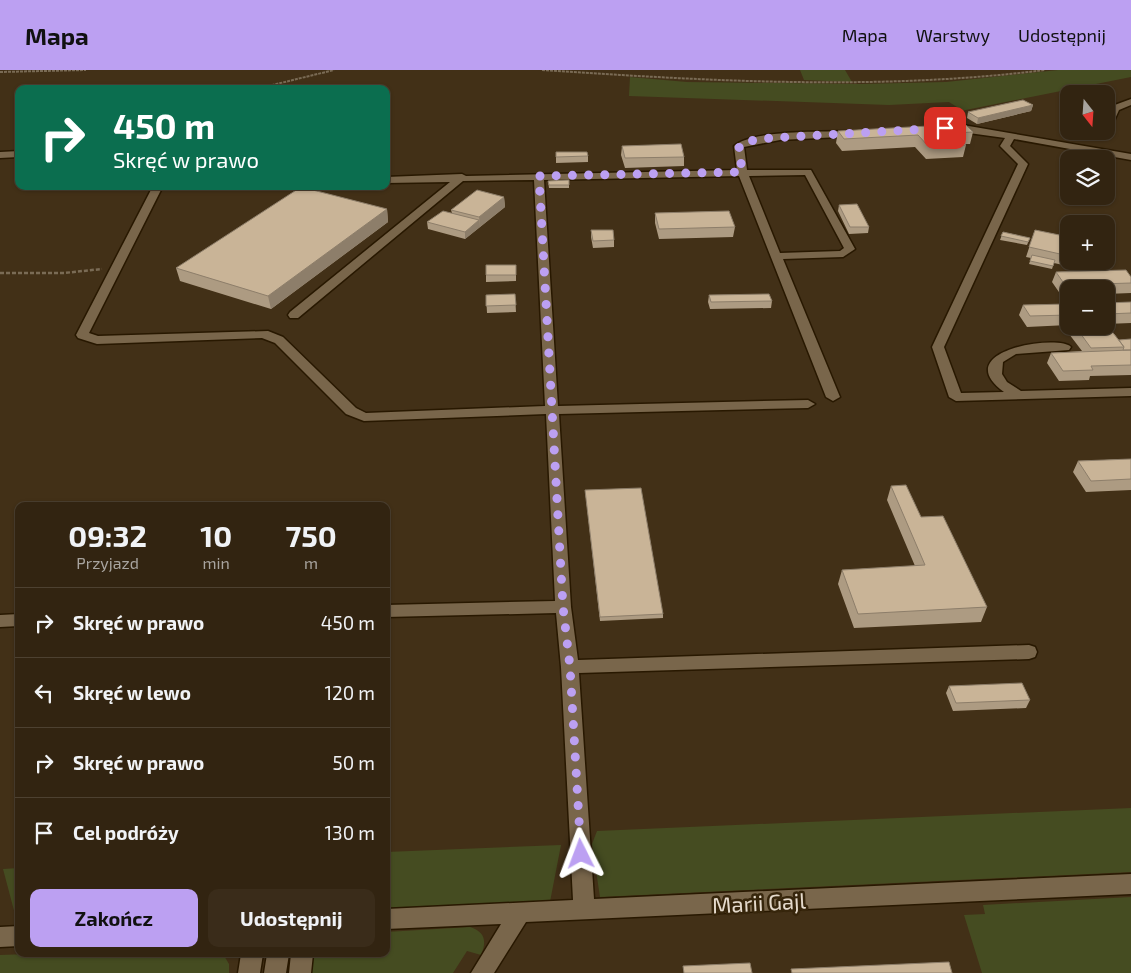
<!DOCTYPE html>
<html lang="pl">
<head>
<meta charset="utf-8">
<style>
  body { margin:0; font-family:"Exo 2",sans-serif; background:#3a2c1a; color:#f1f3f6; height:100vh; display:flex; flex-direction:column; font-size:19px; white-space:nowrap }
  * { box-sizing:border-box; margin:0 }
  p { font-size:16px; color:#a8a49f }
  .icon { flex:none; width:28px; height:28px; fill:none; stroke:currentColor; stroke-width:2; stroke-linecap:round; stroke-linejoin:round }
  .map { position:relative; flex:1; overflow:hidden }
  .drawer { position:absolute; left:15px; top:432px; width:375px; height:455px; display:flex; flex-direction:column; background:#322411; border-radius:10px; box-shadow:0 1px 4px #0004,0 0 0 1px #4d4131 }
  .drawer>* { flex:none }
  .guide { position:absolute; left:15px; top:15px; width:375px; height:105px; border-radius:10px; box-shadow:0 1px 4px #0004,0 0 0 1px #4d4131; background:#0b6e4f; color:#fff; overflow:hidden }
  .needle { width:32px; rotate:163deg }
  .fabs { position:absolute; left:1060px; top:15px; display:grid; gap:10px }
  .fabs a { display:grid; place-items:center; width:55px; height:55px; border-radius:10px; background:#322411; box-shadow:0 1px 4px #0004,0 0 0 1px #4d4131; font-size:25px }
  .pin { position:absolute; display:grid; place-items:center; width:42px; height:42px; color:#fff; margin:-21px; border-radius:10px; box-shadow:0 2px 8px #0006 }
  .me { position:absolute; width:55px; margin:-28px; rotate:357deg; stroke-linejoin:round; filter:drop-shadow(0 0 4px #0008) }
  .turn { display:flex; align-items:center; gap:18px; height:105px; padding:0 15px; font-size:22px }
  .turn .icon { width:65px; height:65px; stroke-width:2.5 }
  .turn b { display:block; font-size:35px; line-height:42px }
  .eta { display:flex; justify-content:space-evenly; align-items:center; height:85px; text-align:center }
  .eta b { font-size:30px; font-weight:700; line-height:35px }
  .primary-button { display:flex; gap:10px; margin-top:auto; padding:10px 15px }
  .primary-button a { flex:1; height:58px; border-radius:10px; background:#bca0f2; color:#111; font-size:20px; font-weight:700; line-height:58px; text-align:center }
  .primary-button a+a { background:#3a2c1a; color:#f1f3f6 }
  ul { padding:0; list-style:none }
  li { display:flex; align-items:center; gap:15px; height:70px; padding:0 15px; border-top:1px solid #4d4131 }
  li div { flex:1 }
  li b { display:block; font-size:19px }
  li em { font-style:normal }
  header { display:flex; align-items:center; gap:30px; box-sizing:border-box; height:70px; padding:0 25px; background:#bca0f2; color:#111 }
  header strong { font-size:24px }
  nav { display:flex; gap:28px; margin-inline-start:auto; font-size:18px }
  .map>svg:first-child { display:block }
</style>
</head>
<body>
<header>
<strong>Mapa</strong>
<nav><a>Mapa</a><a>Warstwy</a><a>Udostępnij</a></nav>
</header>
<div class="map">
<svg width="1131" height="903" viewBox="0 0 1131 903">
  <rect width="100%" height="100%" fill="#423017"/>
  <!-- green -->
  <path fill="#454c21" d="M800 0H845L852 12 804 10Z
    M1058 0H1131V7L946 44 957 37 949 32 889 35 629 26 630 7 687 12 860 14 946 12Z
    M1131 738V802L600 827 592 774 597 761Z
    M561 775 548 842 386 844V782Z
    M19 798V848H16L3 799Z
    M1131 827V903H982L964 845 985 844 983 835Z
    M470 857C485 862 487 871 481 885L467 881 453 903H305L314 884H386V862Z
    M29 884H223L229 894V903H0V885Z"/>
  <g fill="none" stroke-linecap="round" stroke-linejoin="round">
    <defs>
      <path id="minor" d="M1131 29V35L1119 40 1111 58 1106 61V48L1112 36Z
        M950 55H963L1131 84V90L1014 69 1010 76 1028 94 944 277 961 323 1004 322C947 280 1059 264 1071 277L1069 280 1016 284 1003 292 1002 304 1007 312 1021 321 1131 318V326L956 331 949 327 932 277 1018 94 1000 76 1005 68 947 60V56Z
        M857 61 860 62V66L780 70 744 77 747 100H811L855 179 843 187 783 189 840 327 833 331 826 327 739 106 544 110 558 336 808 330 815 334 808 338 559 344 571 537 578 590 1029 575 1035 577 1037 582 1035 587 1029 589 579 603 594 829 1131 804V824L526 852 494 903H471L501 854 386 859V839L573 830 561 597 556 543 386 547V535L555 531 546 344 364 351 346 344 275 273 262 268 97 274 78 268 76 265 153 116H163L89 263 98 266 268 261 283 267 356 338 366 343 545 336 534 110 463 111 298 248H290L288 245 290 242 450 112 386 113V107L462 104 466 106 737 100 734 76C753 59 830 62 857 61ZM805 105 844 178 840 181 780 183 749 106Z
        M19 81V87L0 88V82Z
        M19 544V556L0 557V545Z
        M19 856V876L0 877V857Z
        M241 884H263L260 903H238Z
        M267 884H289L286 903H264Z
        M291 884H313L311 903H289Z"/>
    </defs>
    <!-- minor casing -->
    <use href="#minor" stroke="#281800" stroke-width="3"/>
    <!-- path-far1 -->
    <path stroke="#7a6b55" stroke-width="2" stroke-dasharray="3 1" stroke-linecap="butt" d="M542 0C709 11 878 21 1045 0
      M0 2 86 0
      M256 19 334 0"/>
    <!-- path -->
    <path stroke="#7a6b55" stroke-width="2.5" stroke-dasharray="4 2" stroke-linecap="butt" d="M0 203H64L102 199"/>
    <!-- minor -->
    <use href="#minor" fill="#79664b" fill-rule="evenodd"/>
  </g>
  <!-- wall -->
  <path fill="#ad9b82" d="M1033 35 1031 41 977 54 967 48 968 42Z
    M838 61 973 62 970 74H965L966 75 963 87 926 89 915 77 842 81 836 73Z
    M622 76 684 87V96L625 98 621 85Z
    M556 82 588 86V92L556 93Z
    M569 110V118H549L548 111Z
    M504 127 505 137 465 169 428 159 427 152 452 143 451 140Z
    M839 135 869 157 868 163 849 164 838 141Z
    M387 139 388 152 271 239 180 211 176 198Z
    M655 143 735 157 733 167 659 169 655 153Z
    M591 160 614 170V177L593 178 591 167Z
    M1035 160 1069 167V191H1106L1107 195 1105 201 1131 207V223L1106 224V219H1069V225H1061L1052 212 1056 202 1099 201 1085 200 1054 193 1052 199 1029 194 1031 188 1026 187Z
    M1003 162 1030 168 1027 175 1000 170Z
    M516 195V211L486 212V205Z
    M515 224 516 242 487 243 486 225Z
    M709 225 772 231 771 238 710 239 708 232Z
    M1131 232V253L1106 254 1119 270 1131 269V305L1090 306 1089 310 1059 311 1047 293 1051 283 1082 281 1066 260 1068 255 1027 257 1019 245 1023 235 1069 234V256H1106V233Z
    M1131 389V420L1086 422 1073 402 1078 391Z
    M891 416 921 447 987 537 981 552 854 558 838 514 842 500 915 496 887 430Z
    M585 420 663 544V548L600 551Z
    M949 616 1030 630 1026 638 953 641 946 623Z"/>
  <!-- shaded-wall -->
  <path fill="#8d7e6a" d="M1033 35 1031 41 977 54 978 48Z
    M504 127 505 137 480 157 479 147Z
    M387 139 388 152 271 239 268 226Z
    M479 150 480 157 465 169V162Z"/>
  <!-- building -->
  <path fill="#c9b497" stroke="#8d7e6a" d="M1023 30 1033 35 978 48 968 42Z
    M965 54 973 62 954 63 966 75 929 77 918 65 844 69 838 61Z
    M681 74 684 87 625 88 622 76Z
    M556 82H587L588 86 556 87Z
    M569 110V115H549L548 111Z
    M301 117 387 139 268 226 176 198Z
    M477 120 504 127 479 147 451 140Z
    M857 134 869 157H850L839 135Z
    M443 141 479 150 465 162 427 152Z
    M729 141 735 157 659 159 655 143Z
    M591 160H613L614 170 593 171Z
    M1035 160 1069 167V186L1029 177Z
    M1003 162 1030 168 1028 172 1001 166Z
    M1106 176 1111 180 1107 195 1087 193 1088 191H1106Z
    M1032 185 1055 190 1053 196 1030 191Z
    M486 195H516V205H486Z
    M1126 200 1131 207V213L1065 215 1056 202Z
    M515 224 516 235 486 236V225Z
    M769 224 772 231 711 232 709 225Z
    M1131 232V243L1106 244V233Z
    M1069 234V245L1030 246 1023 235Z
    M1106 254 1124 277 1091 278 1075 256H1106Z
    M1131 269V280H1123L1124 277 1119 270Z
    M1131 280V295L1091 296 1093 300 1063 301 1051 283Z
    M1131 389V409L1091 411 1078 391Z
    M906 415 921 447 943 446 987 537 858 544 842 500 925 495 891 416Z
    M641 418 663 544 600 547 585 420Z
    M1022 613 1030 630 956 633 949 616Z
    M949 892 952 903H792L791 899Z
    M750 893 752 903H684L683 896Z"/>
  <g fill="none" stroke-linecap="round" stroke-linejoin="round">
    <!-- route -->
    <path stroke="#bca0f2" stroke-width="9" stroke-dasharray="0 16.2" d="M581 784 570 597 563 537 539 106 742 102 739 76 749 71 770 68 945 58"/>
  </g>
  <g text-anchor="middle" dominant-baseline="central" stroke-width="5" stroke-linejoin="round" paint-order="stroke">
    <!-- near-street labels -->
    <g font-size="22" fill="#e5dacc" stroke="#37260c">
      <text transform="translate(759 832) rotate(-3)">Marii Gajl</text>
    </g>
  </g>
</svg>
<div class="fabs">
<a><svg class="needle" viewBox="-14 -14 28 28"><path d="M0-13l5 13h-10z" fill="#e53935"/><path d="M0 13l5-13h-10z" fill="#a8a49f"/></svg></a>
<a><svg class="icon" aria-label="layers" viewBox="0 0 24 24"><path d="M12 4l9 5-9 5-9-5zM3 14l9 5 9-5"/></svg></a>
<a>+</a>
<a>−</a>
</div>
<div class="pin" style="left:945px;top:58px;background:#d93025"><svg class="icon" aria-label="arrive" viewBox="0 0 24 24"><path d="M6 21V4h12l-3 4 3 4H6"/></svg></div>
<svg class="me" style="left:581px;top:784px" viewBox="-20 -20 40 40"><path d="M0-17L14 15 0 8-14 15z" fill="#bca0f2" stroke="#fff" stroke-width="4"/></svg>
<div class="guide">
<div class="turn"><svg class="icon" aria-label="right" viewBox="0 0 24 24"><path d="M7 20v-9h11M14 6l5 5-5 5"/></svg><div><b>450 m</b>Skręć w prawo</div></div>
</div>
<section class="drawer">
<div class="eta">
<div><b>09:32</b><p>Przyjazd</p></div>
<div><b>10</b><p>min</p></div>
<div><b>750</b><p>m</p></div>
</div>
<ul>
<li><svg class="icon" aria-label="right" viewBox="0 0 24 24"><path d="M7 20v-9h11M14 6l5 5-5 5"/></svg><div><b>Skręć w prawo</b></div><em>450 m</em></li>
<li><svg class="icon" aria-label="left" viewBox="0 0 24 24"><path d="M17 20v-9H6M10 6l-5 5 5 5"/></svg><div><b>Skręć w lewo</b></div><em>120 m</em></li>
<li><svg class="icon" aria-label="right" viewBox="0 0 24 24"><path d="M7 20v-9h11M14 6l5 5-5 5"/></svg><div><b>Skręć w prawo</b></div><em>50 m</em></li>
<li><svg class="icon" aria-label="arrive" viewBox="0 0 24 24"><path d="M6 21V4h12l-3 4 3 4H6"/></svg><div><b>Cel podróży</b></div><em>130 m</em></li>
</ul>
<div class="primary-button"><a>Zakończ</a><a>Udostępnij</a></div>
</section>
</div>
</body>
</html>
